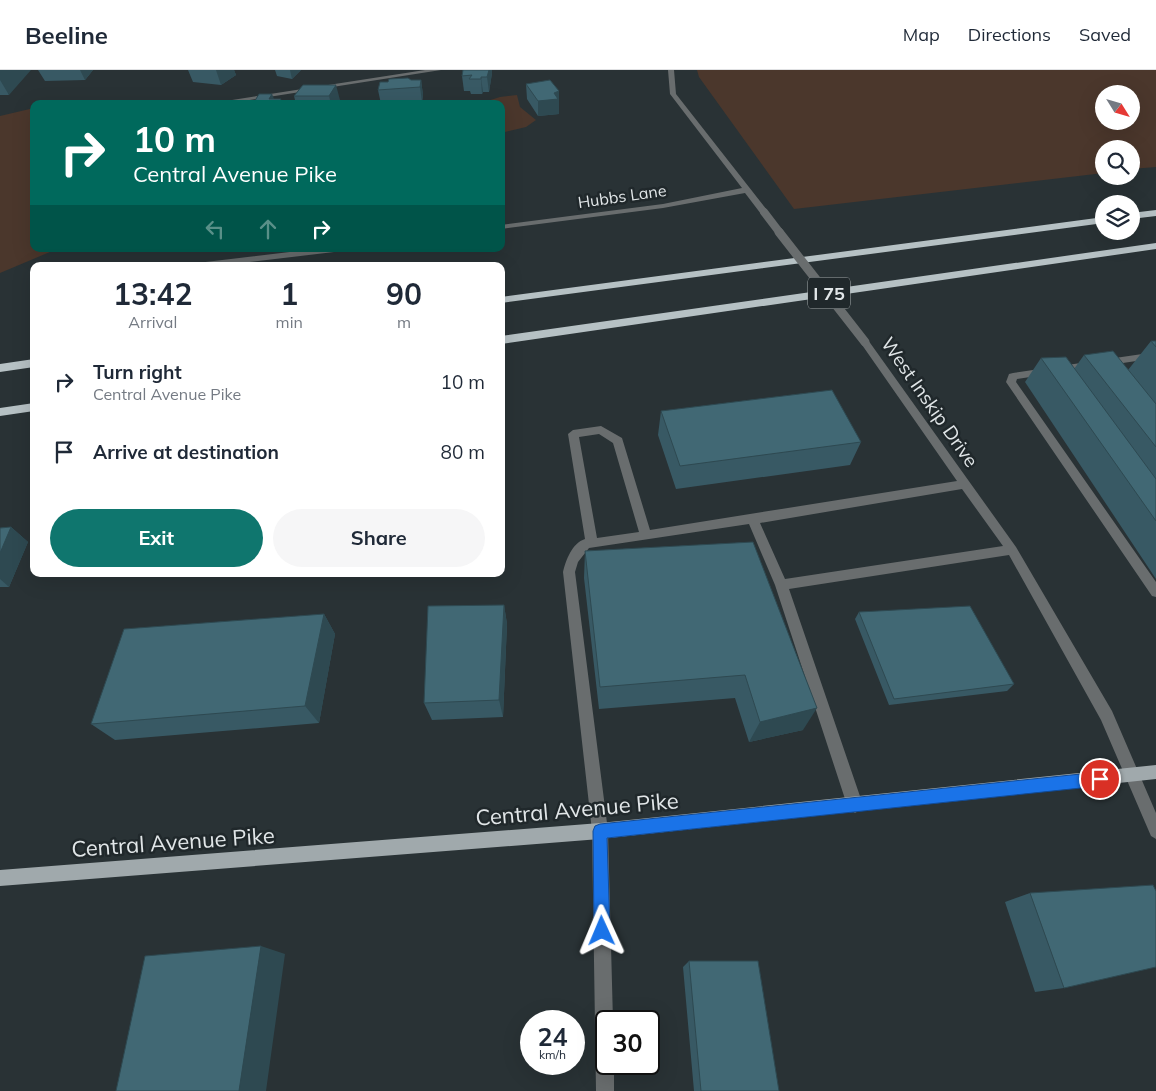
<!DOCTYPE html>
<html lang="en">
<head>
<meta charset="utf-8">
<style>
  body { margin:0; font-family:Mulish,sans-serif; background:#f6f6f7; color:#1f2937; height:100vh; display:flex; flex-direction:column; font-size:19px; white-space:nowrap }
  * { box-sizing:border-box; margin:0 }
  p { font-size:16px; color:#747a83 }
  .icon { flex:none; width:28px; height:28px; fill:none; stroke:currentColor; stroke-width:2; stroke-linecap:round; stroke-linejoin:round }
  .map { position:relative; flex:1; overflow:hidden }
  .drawer { position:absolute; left:30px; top:192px; width:475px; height:315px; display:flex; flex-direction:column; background:#fff; border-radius:10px; box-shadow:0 5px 20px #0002 }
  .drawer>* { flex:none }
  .hud { position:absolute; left:30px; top:30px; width:475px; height:152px; border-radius:10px; box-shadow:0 5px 20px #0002; background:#00695c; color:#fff; overflow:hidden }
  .needle { width:32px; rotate:127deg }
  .buttons { position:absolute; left:1095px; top:15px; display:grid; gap:10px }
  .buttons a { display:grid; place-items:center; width:45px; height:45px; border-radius:50%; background:#fff; box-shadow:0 5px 20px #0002; font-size:25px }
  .speed { position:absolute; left:520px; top:940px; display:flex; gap:10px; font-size:25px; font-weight:700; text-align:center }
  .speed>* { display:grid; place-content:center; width:65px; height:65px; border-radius:50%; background:#fff; box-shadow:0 5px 20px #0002; line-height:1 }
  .speed small { font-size:12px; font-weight:400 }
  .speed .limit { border:2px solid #111; border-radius:8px; background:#fff; color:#111 }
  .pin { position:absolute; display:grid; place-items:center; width:42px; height:42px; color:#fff; margin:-21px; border:2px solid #fff; border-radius:50%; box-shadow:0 1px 5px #0007 }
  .me { position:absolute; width:55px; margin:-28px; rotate:359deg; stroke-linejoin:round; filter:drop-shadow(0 0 4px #0008) }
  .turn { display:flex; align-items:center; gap:18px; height:105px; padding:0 20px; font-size:22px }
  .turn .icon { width:65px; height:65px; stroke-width:2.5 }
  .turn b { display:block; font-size:35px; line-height:42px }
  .lanes { display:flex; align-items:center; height:48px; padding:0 20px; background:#0003; justify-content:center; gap:25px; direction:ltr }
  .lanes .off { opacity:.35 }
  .eta { display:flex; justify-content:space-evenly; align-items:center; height:85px; text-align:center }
  .eta b { font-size:30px; font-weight:700; line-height:35px }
  .cta { display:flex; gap:10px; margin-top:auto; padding:10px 20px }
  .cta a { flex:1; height:58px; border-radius:30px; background:#0f766e; color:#fff; font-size:20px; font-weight:700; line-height:58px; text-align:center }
  .cta a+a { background:#f6f6f7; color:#1f2937 }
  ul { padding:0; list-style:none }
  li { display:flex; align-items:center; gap:15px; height:70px; padding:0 20px }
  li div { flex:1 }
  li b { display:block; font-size:19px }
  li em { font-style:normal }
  header { display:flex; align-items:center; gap:30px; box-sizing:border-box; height:70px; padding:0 25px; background:#fff; border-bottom:1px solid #e0e1e3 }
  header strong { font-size:24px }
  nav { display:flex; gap:28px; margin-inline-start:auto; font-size:18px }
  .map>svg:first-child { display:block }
</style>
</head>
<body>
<header>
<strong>Beeline</strong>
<nav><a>Map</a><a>Directions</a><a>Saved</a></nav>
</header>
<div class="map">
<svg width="1156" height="1021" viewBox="0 0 1156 1021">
  <rect width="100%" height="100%" fill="#293235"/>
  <!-- green -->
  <path fill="#4b372c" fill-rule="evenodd" d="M697 0H1156V97L1131 99V79H1104V103L794 139 699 7ZM1104 24H1131V51H1104Z
    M517 25 520 37 536 50 526 57 501 63V34H478L500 27Z
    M34 38V179H57L0 203V46Z"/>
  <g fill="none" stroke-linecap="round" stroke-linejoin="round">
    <!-- minor -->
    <path fill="#696d6e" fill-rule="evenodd" d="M425 0H441L224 34 213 33Z
      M668 0H674L676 24 767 140V144H761L745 123 663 138 501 159V155L663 134 742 118 670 24Z
      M315 179H338L334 182 216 196H193L197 193Z
      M865 269 868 270 1016 477 1112 641 1156 743V769L1151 766 1101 650 1009 485 789 519 863 735 860 740 855 743 850 740 847 735 775 515 749 454 589 478 578 492 575 502 608 761 613 951H606V994H614V1021H596L592 761 563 502C566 490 572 473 585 469L568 364 573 360 601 356 622 368 650 460 957 411 860 272ZM599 364 613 373 639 462 597 468 579 367ZM962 419 1003 476 785 509 760 453Z
      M1156 282V288L1017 309 1016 312 1156 512V527L1152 526 1006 312 1009 304 1013 303Z"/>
    <!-- major -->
    <path fill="#a0a9ac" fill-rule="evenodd" d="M1156 695V709L600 769 0 816V800L600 753Z"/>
    <!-- highway -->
    <path fill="#b6c1c4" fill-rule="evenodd" d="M1156 140V146L1131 149V143Z
      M1104 147V153L501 233V227Z
      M1156 173V179L501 274V266Z
      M34 289V297L0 302V294Z
      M34 333V341L0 346V338Z"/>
    <!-- minor-bridge-far1 -->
    <path stroke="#696d6e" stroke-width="8" d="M764 142 780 163"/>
    <!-- minor-bridge -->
    <path stroke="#696d6e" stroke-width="9" d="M779 162 865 272"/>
  </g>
  <!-- wall -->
  <path fill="#385964" d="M0 0 9 25H0Z
    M38 0H93L85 10 45 11Z
    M188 0H234L236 5 221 15 193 12Z
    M275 0H301L292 9 277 6Z
    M492 3 489 22H483L482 24H471L470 21H464L462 6Z
    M421 10 423 25 422 32 405 34H381L378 20 388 12Z
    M526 14 559 21V44L538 46 527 29Z
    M303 15 340 30 338 34H296L294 26Z
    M1151 271H1156V509L1025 312 1041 288 1074 299 1084 285 1128 300Z
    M661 341 861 372 850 395 676 419 658 365Z
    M11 457 28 472 9 517H0V458Z
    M753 472 803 660 749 672 735 628 599 639 584 508 585 481Z
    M504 535 507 554 503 647 432 650 424 633Z
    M859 542 1014 614 1007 621 889 635 855 549Z
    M324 544 335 564 319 653 115 670 91 654Z
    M1030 823 1064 918 1035 922 1005 832Z
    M689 891 779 1021H694L683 897Z"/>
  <!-- shaded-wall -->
  <path fill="#2e4951" d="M0 0H31L9 25 0 10Z
    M80 0H93L85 10Z
    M216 0H234L236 5 221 15Z
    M290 0H301L292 9Z
    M489 0H492V3L489 22 487 7Z
    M481 7 483 22 482 24 481 9Z
    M421 10 423 25 422 32 420 17Z
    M336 15 340 30 338 34H331L329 26Z
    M559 21V44L538 46V31Z
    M272 24 276 34 269 29Z
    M11 457 28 472 9 517 0 509V483Z
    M504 535 507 554 503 647 499 630Z
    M324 544 335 564 319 653 305 636Z
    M817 638 803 660 749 672 760 652Z
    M261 876 285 884 266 1021H239Z"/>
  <!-- building -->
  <path fill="#416874" stroke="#2e4951" d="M463 0H489L487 7H481V9H469L472 5 462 6Z
    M408 8 411 10H421L420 17 378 20 380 12H388L389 9Z
    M550 10 559 21 554 23 558 29 538 31 526 14Z
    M303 15H336L329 26H294Z
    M259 24H272L269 29H281L278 34H253Z
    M213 32 236 33 212 34Z
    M1151 271H1156V277Z
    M1113 281 1156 334V377L1084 285Z
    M1066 287 1156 409V451L1041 288Z
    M832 320 861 372 680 396 661 341Z
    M11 457 0 483V458Z
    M753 472 817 638 760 652 745 605 600 617 585 481Z
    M504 535 499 630 424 633 428 536Z
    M970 536 1014 614 894 629 859 542Z
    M324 544 305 636 91 654 124 559Z
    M1153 815 1156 821V897L1064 918 1030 823Z
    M261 876 239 1021H116L145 886Z
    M689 891H758L779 1021H701Z"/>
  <!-- route -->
  <path fill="#1a73e8" stroke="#114b97" d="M1100 702 1104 704 1106 709 1104 714 1100 716 607 768 610 861 607 867 602 869 597 867 594 861 593 761 595 756 600 754Z"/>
  <g text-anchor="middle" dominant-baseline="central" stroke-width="5" stroke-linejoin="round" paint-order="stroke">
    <!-- far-street labels -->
    <g font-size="16" fill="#e1e6e8" stroke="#20282b">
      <text transform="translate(622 126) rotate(-8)">Hubbs Lane</text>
    </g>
    <!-- shield labels -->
    <rect fill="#20282b" stroke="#a7adaf" stroke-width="1" x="808" y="207.5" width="42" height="31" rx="4"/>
    <g font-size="18" font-weight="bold" fill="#e1e6e8">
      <text x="829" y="223">I 75</text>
    </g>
    <!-- street labels -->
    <g font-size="19" fill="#e1e6e8" stroke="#20282b">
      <text transform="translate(930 332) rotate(55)">West Inskip Drive</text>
    </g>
    <!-- near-street labels -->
    <g font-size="22" fill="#e1e6e8" stroke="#20282b">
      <text transform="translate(577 739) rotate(-5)">Central Avenue Pike</text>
      <text transform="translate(173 772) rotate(-4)">Central Avenue Pike</text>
    </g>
  </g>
</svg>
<div class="buttons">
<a><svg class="needle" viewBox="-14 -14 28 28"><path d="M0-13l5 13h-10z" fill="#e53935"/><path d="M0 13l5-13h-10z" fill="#747a83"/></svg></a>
<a><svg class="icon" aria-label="search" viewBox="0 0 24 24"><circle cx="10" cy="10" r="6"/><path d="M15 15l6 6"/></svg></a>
<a><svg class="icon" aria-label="layers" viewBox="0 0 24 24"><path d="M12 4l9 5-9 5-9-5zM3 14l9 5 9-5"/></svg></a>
</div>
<div class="speed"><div>24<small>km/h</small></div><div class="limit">30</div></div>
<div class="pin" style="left:1100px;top:709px;background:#d93025"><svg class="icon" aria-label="arrive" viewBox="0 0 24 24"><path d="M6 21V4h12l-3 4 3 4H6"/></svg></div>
<svg class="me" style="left:602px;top:861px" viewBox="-20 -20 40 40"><path d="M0-17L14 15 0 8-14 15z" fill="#1a73e8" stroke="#fff" stroke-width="4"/></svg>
<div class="hud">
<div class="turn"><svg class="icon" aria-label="right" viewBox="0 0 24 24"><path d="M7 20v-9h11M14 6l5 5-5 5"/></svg><div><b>10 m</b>Central Avenue Pike</div></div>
<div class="lanes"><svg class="icon off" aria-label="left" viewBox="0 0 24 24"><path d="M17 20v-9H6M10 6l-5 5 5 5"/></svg><svg class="icon off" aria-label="ahead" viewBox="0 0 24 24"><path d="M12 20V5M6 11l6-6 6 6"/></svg><svg class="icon" aria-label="right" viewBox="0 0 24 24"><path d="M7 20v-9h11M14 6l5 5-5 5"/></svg></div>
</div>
<section class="drawer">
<div class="eta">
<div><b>13:42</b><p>Arrival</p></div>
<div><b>1</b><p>min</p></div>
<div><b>90</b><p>m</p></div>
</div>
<ul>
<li><svg class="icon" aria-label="right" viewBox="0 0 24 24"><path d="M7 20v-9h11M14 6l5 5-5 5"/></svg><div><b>Turn right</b><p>Central Avenue Pike</p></div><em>10 m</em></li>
<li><svg class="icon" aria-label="arrive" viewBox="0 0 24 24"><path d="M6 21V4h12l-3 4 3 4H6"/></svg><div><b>Arrive at destination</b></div><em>80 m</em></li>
</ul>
<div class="cta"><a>Exit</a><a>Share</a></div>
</section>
</div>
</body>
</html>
